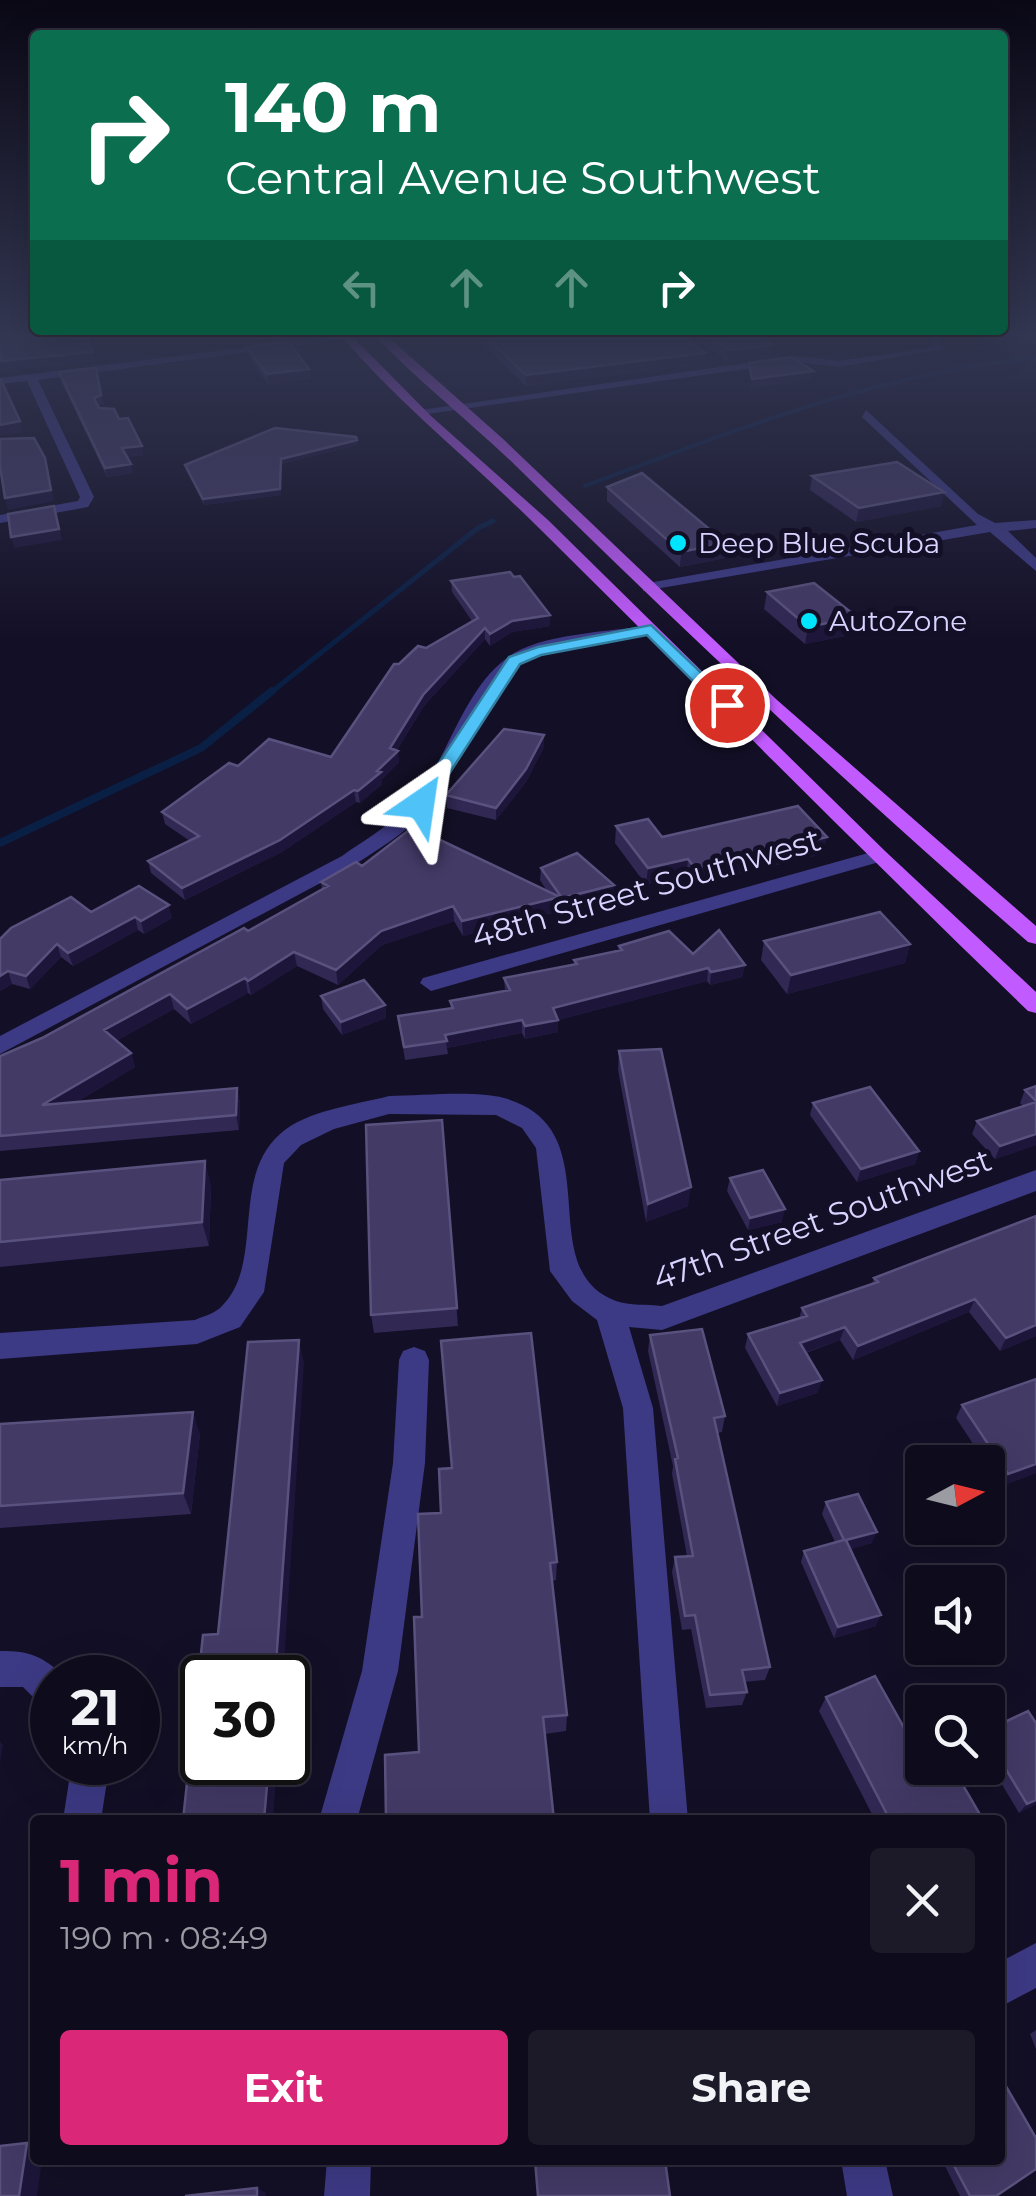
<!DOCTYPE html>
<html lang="en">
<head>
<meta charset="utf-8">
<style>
  body { margin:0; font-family:Montserrat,sans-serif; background:#1c1929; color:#f1f3f6; height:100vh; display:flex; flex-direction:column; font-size:38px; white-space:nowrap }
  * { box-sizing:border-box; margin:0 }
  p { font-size:32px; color:#9b9ba3 }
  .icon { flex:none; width:55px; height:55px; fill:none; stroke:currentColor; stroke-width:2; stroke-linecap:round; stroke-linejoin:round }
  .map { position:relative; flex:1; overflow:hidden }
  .sheet { position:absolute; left:30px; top:1815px; width:975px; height:350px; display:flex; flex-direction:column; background:#0e0b1c; border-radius:10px; box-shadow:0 10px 40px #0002,0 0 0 2px #2e2b3b }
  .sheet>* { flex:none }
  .hud { position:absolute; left:30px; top:30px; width:978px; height:305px; border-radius:10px; box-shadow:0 10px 40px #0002,0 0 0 2px #2e2b3b; background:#0b6e4f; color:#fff; overflow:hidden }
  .needle { width:65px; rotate:83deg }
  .buttons { position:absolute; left:905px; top:1445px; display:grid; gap:20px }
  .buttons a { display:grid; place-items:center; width:100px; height:100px; border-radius:10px; background:#0e0b1c; box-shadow:0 10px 40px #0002,0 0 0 2px #2e2b3b; font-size:50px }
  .speed { position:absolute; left:30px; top:1655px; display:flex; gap:20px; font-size:50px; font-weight:700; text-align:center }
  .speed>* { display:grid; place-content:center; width:130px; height:130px; border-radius:50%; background:#0e0b1c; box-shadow:0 10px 40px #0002,0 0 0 2px #2e2b3b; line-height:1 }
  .speed small { font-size:25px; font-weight:400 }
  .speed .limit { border:5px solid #111; border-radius:15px; background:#fff; color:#111 }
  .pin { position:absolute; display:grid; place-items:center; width:85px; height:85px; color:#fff; margin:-42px; border:5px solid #fff; border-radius:50%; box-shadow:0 2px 10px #0007 }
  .me { position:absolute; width:110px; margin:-55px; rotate:32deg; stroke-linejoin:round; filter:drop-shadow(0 0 8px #0008) }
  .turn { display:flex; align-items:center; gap:35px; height:210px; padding:0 30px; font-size:45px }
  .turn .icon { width:130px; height:130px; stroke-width:2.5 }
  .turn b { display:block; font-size:70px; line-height:85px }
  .lanes { display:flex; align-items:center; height:95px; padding:0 30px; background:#0003; justify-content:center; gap:50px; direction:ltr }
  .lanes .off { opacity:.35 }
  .round { display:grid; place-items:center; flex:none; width:105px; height:105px; border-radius:10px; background:#1c1929 }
  .head { display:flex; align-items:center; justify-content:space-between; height:170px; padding:0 30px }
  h1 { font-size:60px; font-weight:700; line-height:75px; color:#db2777 }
  .cta { display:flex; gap:20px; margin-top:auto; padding:20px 30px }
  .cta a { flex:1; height:115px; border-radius:10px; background:#db2777; color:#fff; font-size:40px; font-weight:700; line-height:115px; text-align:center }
  .cta a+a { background:#1c1929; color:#f1f3f6 }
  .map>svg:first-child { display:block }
</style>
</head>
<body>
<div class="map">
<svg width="1036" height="2196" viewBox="0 0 1036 2196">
  <rect width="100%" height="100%" fill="#130f26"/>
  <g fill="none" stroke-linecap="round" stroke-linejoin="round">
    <!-- stream-far2 -->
    <path stroke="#0a1f44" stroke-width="4" d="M585 486C733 431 877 373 1036 358"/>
    <!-- stream-far1 -->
    <path stroke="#0a1f44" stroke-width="5" d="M269 694 478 528 493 521"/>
    <!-- stream -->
    <path stroke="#0a1f44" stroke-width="8" d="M0 843 201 748 272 691"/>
    <!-- minor -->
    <path fill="#3d3a85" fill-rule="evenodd" d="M338 336 353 338 38 380 94 497 88 507 0 523V515L78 501 80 497 27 381 0 384V378Z
      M930 336H940L944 349 839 367 796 362 420 415 414 411 796 356 839 361 928 348 934 346Z
      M866 410 978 514 995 523 1036 520V528L1008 531 1036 558V571L990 532 643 591V585L648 583 977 525 862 417Z
      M651 625 657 627V633C615 643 557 638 521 664 480 693 460 766 429 806 410 831 381 847 356 864L0 1054V1036L342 856C367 838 395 823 415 799 449 756 463 690 508 657 541 633 611 632 651 625Z
      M879 850 886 852 889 856 886 860 431 991 420 983 423 978Z
      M389 1096C422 1096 473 1090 504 1098 614 1128 529 1269 616 1301 629 1306 648 1304 662 1306L1036 1170V1191L662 1330 629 1327 653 1408 688 1820H650L623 1408 597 1320 572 1301 550 1271 536 1148 522 1128 496 1115 389 1114 334 1129 301 1145 284 1163 264 1292 240 1327 197 1344 0 1359V1333L195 1320C204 1316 216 1313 222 1306 265 1263 230 1178 280 1134 307 1110 355 1105 389 1096Z
      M414 1347 425 1351 429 1360 425 1463 398 1671 357 1820H319L362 1671 393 1463 399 1360 403 1351Z
      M0 1651C31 1651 42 1656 65 1677L52 1678V1708L39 1703 23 1687H0Z
      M67 1762H105L107 1781 101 1820H63L69 1781Z
      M1036 1943V1988L1000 2007V1962Z
      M327 2160H371L370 2196H324Z
      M841 2160H885L893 2196H847Z"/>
    <!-- primary -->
    <path fill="#c25bff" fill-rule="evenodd" d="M341 336H352L431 416 548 520 886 852 1036 992V1013L1028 1011C864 853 704 691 542 531 476 465 402 407 341 336Z
      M375 336H387L502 438 777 700 1036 926V944L1028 942C851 789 682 629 515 465 469 421 418 381 375 336Z"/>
  </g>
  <!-- wall -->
  <path fill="#312854" d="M423 336H683L705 353 704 364 526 386 478 340 435 346Z
    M692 336H785L784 343 773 344 772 355 727 361Z
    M246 347 309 369 310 379 268 384 248 356Z
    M59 372 103 404 98 406 99 408 119 419 143 455 127 457 133 473 107 477 61 381Z
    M356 437 357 445 281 464V495L204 505 186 470 185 465Z
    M812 476 944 492 941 506 856 522 810 490Z
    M607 487 725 558 680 567 607 501Z
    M451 581 550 626 512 632 490 646 485 639 424 706 397 750 399 762 382 779V784L360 803 356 802 282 852 185 900 151 873 148 861 190 841 165 824 162 812 238 766 331 757 399 664 472 621 452 592Z
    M767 592 854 634 805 644 764 609Z
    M544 747 526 782 496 820 447 808 446 795Z
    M616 826 662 837 823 854 693 885 686 876 646 885 615 843Z
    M362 866 547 891 540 880 541 868 613 898 561 911 560 909V911L463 936 454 921 382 945 338 985 297 966 251 995 248 993 191 1024 174 1009 116 1041 131 1053 135 1067 77 1102 237 1088 240 1103 239 1130 0 1151V1056L42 1038 248 931 322 890 321 882Z
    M91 912 172 918 144 934 138 930 73 966 61 957 30 989 12 984 0 991V939Z
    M764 941 910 944 905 963 787 994 761 960Z
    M619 946 693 954 745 965 742 977 710 985 707 981 558 1020V1032L525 1039 522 1033 447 1048 448 1054 405 1060 398 1016 451 1009 450 1001 505 991 504 978 574 965V960L618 950Z
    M321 996 385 1005 386 1018 342 1035 323 1009Z
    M619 1051 688 1206 646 1222 618 1070Z
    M1036 1086V1145L995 1159 972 1134 977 1121 1023 1106 1020 1103 1025 1090Z
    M813 1103 919 1151 915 1164 857 1182 810 1115Z
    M442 1120 458 1326 374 1333 371 1315Z
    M730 1178 782 1222 748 1230 727 1191Z
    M0 1180 211 1185 209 1246 0 1267Z
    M1036 1216V1336L1000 1351 969 1312 853 1360 840 1340 806 1353 822 1380 817 1393 777 1406 745 1348 748 1334 799 1319 802 1308 872 1284 874 1278Z
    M650 1335 725 1416 722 1432 718 1433 770 1667 765 1680 744 1682 747 1692 742 1705 706 1708 691 1629 682 1630 672 1572 675 1557 687 1556 672 1474 673 1466 648 1351Z
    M962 1405 1036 1473 1001 1486 988 1466V1462H985L956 1418Z
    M0 1424 200 1434 191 1514 0 1528Z
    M826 1502 872 1543 850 1549 876 1626 834 1638 801 1562 804 1551 835 1542 822 1514Z
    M441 1513 557 1562 556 1580 552 1581 567 1715 566 1731 419 1752 422 1617Z
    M826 1697 920 1756 981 1820H875L819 1711Z
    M988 1730 1036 1804 1019 1813 988 1761Z
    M1036 2030V2049L1030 2034Z
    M942 2160H1000L996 2196H960Z"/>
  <!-- shaded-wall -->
  <path fill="#1d163a" d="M238 336H280V339L240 344Z
    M435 336H478V340L435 346Z
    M758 336H785L784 343 757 346Z
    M773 345 772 355 727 361 728 350Z
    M93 352 96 362 0 372V361Z
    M705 353 704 364 526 386V375Z
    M96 368 103 404 96 407 94 398Z
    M309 369 310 379 268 384 267 374Z
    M813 371 811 380 750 388 752 379Z
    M20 421 23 432 0 436V425Z
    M357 440V445L281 464V495L204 505 203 499 281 459Z
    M142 446 143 455 124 457 122 448Z
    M45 458 54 501 8 510 5 498Z
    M131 464 133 473 107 477 105 468Z
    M944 492 941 506 856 522 859 508Z
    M54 506 62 540 14 548 11 537Z
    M726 543 725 558 680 567 681 552Z
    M550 615V626L512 632 490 646V634L512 621Z
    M857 617 854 634 805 644 808 627Z
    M485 628V639L424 706 395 753 398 751 399 762 382 779V784L360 803 358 791 377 771 423 695Z
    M544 735V747L526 782 496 820V808Z
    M354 790 356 802 282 852 185 900 182 888Z
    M827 837 823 854 693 885 695 868Z
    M688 859 686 876 646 885 648 868Z
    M614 885 613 898 561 911 562 898Z
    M560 897V911L463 936 462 921Z
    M169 905 172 918 144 934 141 921Z
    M453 906 454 921 382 945 338 985 336 970 381 931Z
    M135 917 138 930 73 966 68 953Z
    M57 944 61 957 30 989 26 976Z
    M910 944 905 963 787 994 791 975Z
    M294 952 297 966 251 995 248 981Z
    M745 965 742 977 710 985 711 972Z
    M708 968 707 981 558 1020V1032L525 1039V1026L553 1008Z
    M8 971 12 984 0 991V976Z
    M245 978 248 993 191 1024 187 1009Z
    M170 994 174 1009 109 1045 104 1030Z
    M385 1005 386 1018 342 1035 341 1022Z
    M522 1020V1033L447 1048 445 1035Z
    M131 1053 135 1067 47 1120 42 1105Z
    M237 1088 240 1103 239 1130 236 1115Z
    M1036 1134V1145L995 1159 1000 1146Z
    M919 1151 915 1164 857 1182 861 1169Z
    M205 1161 211 1185 209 1246 202 1222Z
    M691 1187 688 1206 646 1222 648 1204Z
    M785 1209 782 1222 748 1230 750 1218Z
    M975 1299 969 1312 853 1360 858 1346Z
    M1036 1325V1336L1000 1351 1006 1338Z
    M845 1327 840 1340 796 1356 800 1343Z
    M299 1340 304 1363 283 1678H275Z
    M822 1380 817 1393 777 1406 780 1393Z
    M193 1412 200 1434 191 1514 183 1493Z
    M1036 1464V1473L1001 1486 1008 1474Z
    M877 1532 872 1543 841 1552 846 1540Z
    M881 1615 876 1626 834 1638 838 1627Z
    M0 1741 3 1745 0 1763Z
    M269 1762H277L273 1820H264Z
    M1036 1800V1804L1019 1813 1027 1804Z
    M27 2143 35 2147V2160H42L37 2196H19Z
    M257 2188 266 2193V2196H257Z"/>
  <!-- building -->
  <path fill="#433a66" stroke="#5a527e" stroke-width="2.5" d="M0 336H85L93 352 0 361Z
    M485 336H683L705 353 526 375Z
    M708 336H759L773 345 728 350Z
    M288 341 309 369 267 374 246 347Z
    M791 357 813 371 752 379 749 363Z
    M96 368 101 395 94 398 99 408 114 409 119 419 128 418 142 446 122 448 131 464 105 468 59 372Z
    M0 378 20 421 0 425Z
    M275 428 356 437 357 440 281 459 280 489 203 499 185 465Z
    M34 438 45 458 51 490 5 498 0 466V439Z
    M897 462 944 492 859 508 812 476Z
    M642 473 726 543 681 552 607 487Z
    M54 506 59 529 11 537 8 514Z
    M510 572 514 577 520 576 550 615 512 621 490 634 485 628 423 695 390 748 398 751 377 771 381 772 358 791 354 790 280 840 182 888 148 861 199 836 162 812 229 763 238 766 269 739 331 757 394 664H399L418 646 426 648 478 618 451 581Z
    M814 583 857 617 808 627 767 592Z
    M504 729 544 735 526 769 496 808 446 795Z
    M798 806 827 837 695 868 688 859 648 868 616 826 648 819 662 837Z
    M413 827 560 897 462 921 453 906 381 931 336 970 294 952 248 981 245 978 187 1009 170 994 104 1030 131 1053 42 1105 237 1088 236 1115 0 1136V1056L42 1038 244 928 248 931 328 886 321 882 356 862 362 866Z
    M577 853 614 885 562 898 541 868Z
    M139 886 169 905 141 921 135 917 68 953 57 944 26 976 8 971 0 976V939L11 928 71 897 91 912Z
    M880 912 910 944 791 975 764 941Z
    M719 930 745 965 711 972 708 968 553 1008 558 1020 525 1026 522 1020 445 1035 447 1041 404 1047 398 1016 453 1008 450 1001 510 990 504 978 577 964 574 960 622 950 619 946 669 931 693 954Z
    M364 980 385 1005 341 1022 321 996Z
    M661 1049 691 1187 648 1204 619 1051Z
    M1036 1086V1101L1025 1090Z
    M870 1087 919 1151 861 1169 813 1103Z
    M1036 1102V1134L1000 1146 977 1121Z
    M442 1120 457 1308 371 1315 366 1125Z
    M205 1161 202 1222 0 1242V1180Z
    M763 1170 785 1209 750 1218 730 1178Z
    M1036 1216V1325L1006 1338 975 1299 858 1346 845 1327 800 1343 822 1380 780 1393 748 1334 807 1316 802 1308 878 1282 874 1278Z
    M702 1329 725 1416 714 1418 770 1667 742 1670 747 1692 710 1695 695 1615 685 1616 675 1557 693 1556 675 1459 678 1458 650 1335Z
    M531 1333 557 1562 550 1563 567 1715 543 1717 554 1820H386L385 1755 419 1752 414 1617H422L418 1514 441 1513 439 1469 452 1468 441 1341Z
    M299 1340 275 1678H202V1762H269L264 1820H183L203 1635 218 1634 248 1342Z
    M1036 1379V1464L1008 1474 962 1405Z
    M193 1412 183 1493 0 1506V1424Z
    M858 1494 877 1532 846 1540 881 1615 838 1627 804 1551 844 1540 826 1502Z
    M875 1676 920 1756 922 1755V1768H953L982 1818 978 1820H890L826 1697Z
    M1028 1711 1036 1723V1800L1027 1804 988 1740V1730Z
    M1000 2076 1036 2138V2169L996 2196H970L951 2160H1000Z
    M27 2143 19 2196H0V2146Z
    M535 2160H665L670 2196H538Z
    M257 2188V2196H185Z"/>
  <!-- sky -->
  <linearGradient id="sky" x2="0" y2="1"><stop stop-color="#0a0815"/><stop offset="0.52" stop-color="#333752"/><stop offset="1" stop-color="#333752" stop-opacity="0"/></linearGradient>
  <rect width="1036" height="643" fill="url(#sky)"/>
  <!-- route -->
  <path fill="#4fc3f7" stroke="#337fa1" stroke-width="2.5" d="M651 625 732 702V709H721L647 635 541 655 520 664 427 808H414L412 804 509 657 538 647Z"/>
  <!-- markers -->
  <g fill="#00e5ff" stroke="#130f26" stroke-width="4">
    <circle cx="678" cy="543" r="10"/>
    <circle cx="809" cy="621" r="10"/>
  </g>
  <g text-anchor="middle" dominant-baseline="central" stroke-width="10" stroke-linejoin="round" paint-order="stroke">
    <!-- far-poi labels -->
    <g font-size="28" fill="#d9d4ff" stroke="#130f26" text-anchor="start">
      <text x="698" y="543">Deep Blue Scuba</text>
      <text x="829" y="621">AutoZone</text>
    </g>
    <!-- street labels -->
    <g font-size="32" fill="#d9d4ff" stroke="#130f26">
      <text transform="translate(646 888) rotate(-16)">48th Street Southwest</text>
      <text transform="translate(822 1219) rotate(-20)">47th Street Southwest</text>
    </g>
  </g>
</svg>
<div class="buttons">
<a><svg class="needle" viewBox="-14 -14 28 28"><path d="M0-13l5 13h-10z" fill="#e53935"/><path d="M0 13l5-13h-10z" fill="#9b9ba3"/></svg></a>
<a><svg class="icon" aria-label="sound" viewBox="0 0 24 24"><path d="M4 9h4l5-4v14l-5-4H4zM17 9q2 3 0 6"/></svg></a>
<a><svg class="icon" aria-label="search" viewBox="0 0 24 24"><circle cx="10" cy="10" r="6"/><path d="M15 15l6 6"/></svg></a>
</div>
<div class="speed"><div>21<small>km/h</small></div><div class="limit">30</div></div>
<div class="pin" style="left:727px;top:705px;background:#d93025"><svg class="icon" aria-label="arrive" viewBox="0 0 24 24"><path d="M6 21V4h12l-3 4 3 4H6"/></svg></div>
<svg class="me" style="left:421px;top:804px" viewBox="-20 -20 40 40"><path d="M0-17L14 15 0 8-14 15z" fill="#4fc3f7" stroke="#fff" stroke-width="4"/></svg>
<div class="hud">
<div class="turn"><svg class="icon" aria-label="right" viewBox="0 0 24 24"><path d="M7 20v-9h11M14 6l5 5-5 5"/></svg><div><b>140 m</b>Central Avenue Southwest</div></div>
<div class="lanes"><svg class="icon off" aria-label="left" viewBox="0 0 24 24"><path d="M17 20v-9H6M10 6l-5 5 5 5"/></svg><svg class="icon off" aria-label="ahead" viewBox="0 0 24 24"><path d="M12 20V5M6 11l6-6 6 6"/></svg><svg class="icon off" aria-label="ahead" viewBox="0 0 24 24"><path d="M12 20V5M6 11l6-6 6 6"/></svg><svg class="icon" aria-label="right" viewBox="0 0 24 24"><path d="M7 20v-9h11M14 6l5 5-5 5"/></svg></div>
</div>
<section class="sheet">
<div class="head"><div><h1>1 min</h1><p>190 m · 08:49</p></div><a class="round"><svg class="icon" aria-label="close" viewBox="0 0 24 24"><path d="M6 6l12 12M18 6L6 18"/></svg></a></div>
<div class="cta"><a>Exit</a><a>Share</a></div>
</section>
</div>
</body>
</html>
